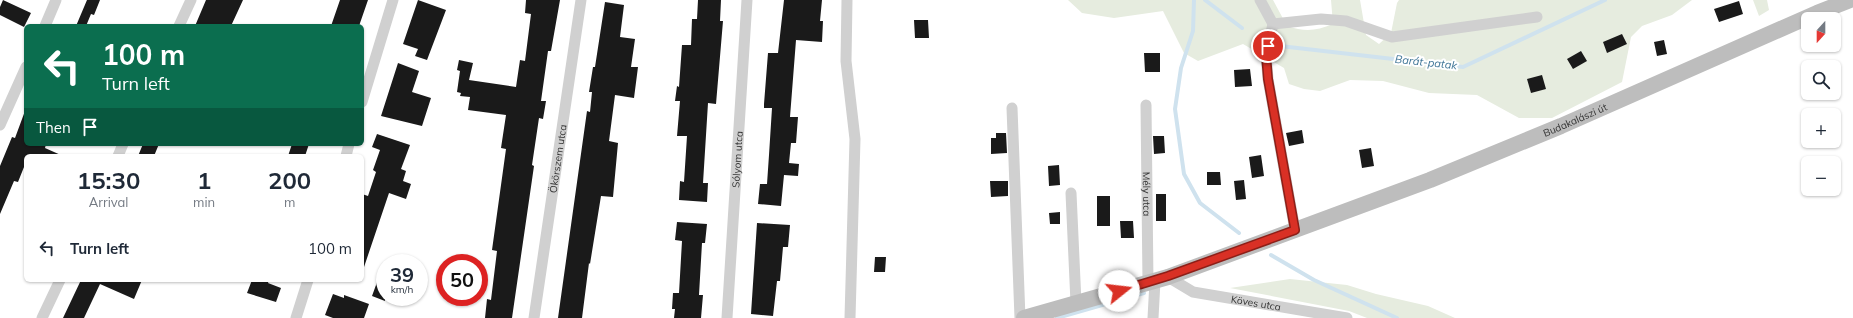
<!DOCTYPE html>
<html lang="en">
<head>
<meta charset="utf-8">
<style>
  body { margin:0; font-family:Mulish,sans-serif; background:#f2f2f3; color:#1f2937; height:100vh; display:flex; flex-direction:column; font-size:15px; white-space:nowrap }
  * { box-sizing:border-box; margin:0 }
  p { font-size:13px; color:#747a83 }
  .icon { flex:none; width:22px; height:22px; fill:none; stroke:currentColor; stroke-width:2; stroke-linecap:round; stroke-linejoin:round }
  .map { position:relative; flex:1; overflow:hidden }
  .drawer { position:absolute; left:24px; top:154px; width:340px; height:128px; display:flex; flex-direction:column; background:#fff; border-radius:6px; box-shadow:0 1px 3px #0004 }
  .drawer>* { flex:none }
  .hud { position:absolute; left:24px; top:24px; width:340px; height:122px; border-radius:6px; box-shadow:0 1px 3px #0004; background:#0b6e4f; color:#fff; overflow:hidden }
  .needle { width:26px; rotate:201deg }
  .fabs { position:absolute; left:1801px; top:12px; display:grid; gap:8px }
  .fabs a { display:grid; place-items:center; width:40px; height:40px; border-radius:6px; background:#fff; box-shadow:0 1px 3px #0004; font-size:20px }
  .speed { position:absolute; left:376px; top:254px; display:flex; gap:8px; font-size:20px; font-weight:700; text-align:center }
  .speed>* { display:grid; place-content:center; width:52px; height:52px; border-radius:50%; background:#fff; box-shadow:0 1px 3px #0004; line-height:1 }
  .speed small { font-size:10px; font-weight:400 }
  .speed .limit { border:6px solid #d22; background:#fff; color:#111 }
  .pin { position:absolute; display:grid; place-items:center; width:34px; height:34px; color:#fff; margin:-17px; border:2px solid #fff; border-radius:50%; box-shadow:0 1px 4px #0007 }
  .me { position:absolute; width:44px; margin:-22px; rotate:74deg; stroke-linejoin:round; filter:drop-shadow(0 0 3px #0008) }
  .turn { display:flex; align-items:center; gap:14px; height:84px; padding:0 12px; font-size:18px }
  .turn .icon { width:52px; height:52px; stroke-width:2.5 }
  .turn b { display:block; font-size:28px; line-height:34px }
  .then { display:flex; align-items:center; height:38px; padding:0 12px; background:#0003; gap:8px; font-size:15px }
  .eta { display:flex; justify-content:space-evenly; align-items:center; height:68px; text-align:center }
  .eta b { font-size:24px; font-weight:700; line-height:28px }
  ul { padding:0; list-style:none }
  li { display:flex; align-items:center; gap:12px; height:52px; padding:0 12px }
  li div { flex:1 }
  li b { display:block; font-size:15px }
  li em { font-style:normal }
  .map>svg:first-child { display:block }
</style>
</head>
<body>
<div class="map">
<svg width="1853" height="318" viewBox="0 0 1853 318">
  <rect width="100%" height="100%" fill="#fff"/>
  <!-- green -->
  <path fill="#e6ecdf" d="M1068 0H1273L1287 26C1305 32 1316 31 1333 24L1331 0H1360L1366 35 1379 44 1391 33 1397 3 1399 0H1692L1672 15 1642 26 1631 37 1622 82 1552 118H1519L1477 95 1429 93 1383 81 1350 80 1320 91 1304 89 1289 84 1284 68 1243 44 1198 61 1184 53 1163 11 1114 18 1082 13Z
    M1753 0H1767L1769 10 1759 16Z
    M1290 279 1347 285 1376 294 1428 306 1455 318H1367L1349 311 1230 288Z"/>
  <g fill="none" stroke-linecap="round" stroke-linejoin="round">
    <!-- stream -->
    <path stroke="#cfe2ee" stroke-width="4" d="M1194 0 1193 31 1181 68 1175 109 1184 174 1200 203 1239 233
      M1205 0 1242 28
      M1280 46 1463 67 1605 0
      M1271 255 1314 280 1397 318
      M1057 318 1144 293"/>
  </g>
  <!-- building -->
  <path fill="#1a1a1a" d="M3 0 31 13 24 27 0 15V7Z
    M87 0H100L94 15 91 14 86 26H76Z
    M206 0H243L231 26H195Z
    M340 0H368L359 26H331Z
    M418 0 446 10 427 60 415 56 418 49 403 44Z
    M526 0H560L551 51H548L541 101H546L543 119 539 118 532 165 534 166 512 318H485L487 299 491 300 497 251 492 250 506 149 501 148 506 115 468 110 470 97 460 96 461 93 457 92 460 71 457 70 459 60 473 63 469 80 516 87 520 60 525 61 531 14 525 13Z
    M698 0H721L720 21H723L716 104 708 103 703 183H708L707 202 679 200 680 181 684 182 687 136H677L680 101H675L677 86 679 87 682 45H691L692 19H697Z
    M784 0H822L820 21H823L822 42 796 40 790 117H798L796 143H791L789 163 799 164 798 176 784 175 781 206 758 204 760 184H767L769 155 772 108H764V104L768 53H778Z
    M1739 1 1743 14 1719 22 1714 9Z
    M605 2 624 5 620 37 635 39 631 67H638L634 98 615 95 609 141 618 143 613 197 601 196 590 264 589 263 582 318H558L587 111 590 112 592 92H589L593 67H595Z
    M914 20H928L929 38H915Z
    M1622 34 1627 44 1607 53 1603 42Z
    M1664 40 1667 54 1657 56 1654 42Z
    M1581 51 1587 61 1573 69 1567 59Z
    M1144 53H1160V72H1145Z
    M398 63 419 71 412 92 431 98 422 126 381 116Z
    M1250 69 1252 86 1235 87 1234 70Z
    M1542 75 1546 89 1531 93 1527 79Z
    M25 111 26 144H46L45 148 63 156H26V162L18 182 14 181 0 214V166L12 137 15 138Z
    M1302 130 1304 143 1289 146 1286 133Z
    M996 133H1006L1007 153 991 154V138H996Z
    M377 134 410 145 401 169 406 171 403 181 411 184 406 199 389 193 363 270H362V194L368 196 376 172 373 170 380 150 372 147Z
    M1153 136H1164L1165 153 1154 154Z
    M143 144H159L154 156H138Z
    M292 144H309L305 156H288Z
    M1371 148 1374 166 1362 168 1359 150Z
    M1261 155 1264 176 1252 178 1249 157Z
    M1059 165 1060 185 1049 186 1048 166Z
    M1207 172H1220L1221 185H1207Z
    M1244 180 1246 199 1236 200 1234 181Z
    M990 181H1008V196L991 197Z
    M1156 194H1166V221H1156Z
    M1097 196H1110V226H1097Z
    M1060 212V224H1050L1049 213Z
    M1120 221H1133L1134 238H1121Z
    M677 222 707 224 705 243H702L699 295H703L701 318H674L675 309H672L673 293H679L682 241 675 240Z
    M757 223 790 225 788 247H783L780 281H777L773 316 751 314Z
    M875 257H886L885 272H874Z
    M384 263H385V301L372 296Z
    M81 280H142L134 299 100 284 84 318H63Z
    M252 280H269L268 283 281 288 276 302 247 293Z
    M333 294 344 298V295L369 304 364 318H333L325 315Z"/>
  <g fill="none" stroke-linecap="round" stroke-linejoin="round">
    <!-- street -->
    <g stroke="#d0d0d0" stroke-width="11">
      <path d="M847 0 846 61 855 139 850 318"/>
      <path d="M1260 0 1273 24"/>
      <path d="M1273 24 1321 19 1346 21 1392 37 1537 17"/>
      <path d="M1273 24 1266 55 1268 79 1295 230"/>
      <path d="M45 26 56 0"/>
      <path d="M179 26 191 0"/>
      <path d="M362 102 393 0"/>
      <path id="s1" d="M1146 105 1148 283"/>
      <path d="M1012 108 1020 318"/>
      <path d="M0 125 26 67"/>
      <path d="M118 156 123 144"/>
      <path d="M346 156 349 144"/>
      <path d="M1071 193 1076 303"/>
      <path id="s2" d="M1168 277 1193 292 1347 318"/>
      <path d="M42 318 60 280"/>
      <path d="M296 318 308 280"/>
      <path id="s3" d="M534 318 581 0"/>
      <path id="s4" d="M727 318 747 0"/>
      <path d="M1153 318 1155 281"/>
    </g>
    <!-- secondary -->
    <path stroke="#bdbdbd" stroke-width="16" id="s5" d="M1024 318 1168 277 1430 180 1561 126 1817 13 1850 0"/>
  </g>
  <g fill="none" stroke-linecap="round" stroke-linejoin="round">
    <defs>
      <path id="route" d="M1119 291 1168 276 1295 230 1268 79 1266 55 1268 46"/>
    </defs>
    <!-- route casing -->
    <use href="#route" stroke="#8d1f18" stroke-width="10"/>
    <!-- route -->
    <use href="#route" stroke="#d93025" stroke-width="7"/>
  </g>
  <g text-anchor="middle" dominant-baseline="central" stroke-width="4" stroke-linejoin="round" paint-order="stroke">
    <!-- street labels -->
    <g font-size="10" fill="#333" stroke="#fff">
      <text stroke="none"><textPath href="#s5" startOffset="586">Budakalászi út</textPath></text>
      <text stroke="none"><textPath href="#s3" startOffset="161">Ökörszem utca</textPath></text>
      <text stroke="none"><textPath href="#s4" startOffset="159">Sólyom utca</textPath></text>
      <text stroke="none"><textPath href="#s1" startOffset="89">Mély utca</textPath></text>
      <text stroke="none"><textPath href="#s2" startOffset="93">Köves utca</textPath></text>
    </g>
    <!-- water labels -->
    <g font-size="11" font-style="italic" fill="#3f7597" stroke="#fff">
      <text transform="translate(1426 62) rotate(6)">Barát-patak</text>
    </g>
  </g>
</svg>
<div class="fabs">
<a><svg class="needle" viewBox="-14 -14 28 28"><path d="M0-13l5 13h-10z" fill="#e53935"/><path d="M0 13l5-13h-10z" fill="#747a83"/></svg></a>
<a><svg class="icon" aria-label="search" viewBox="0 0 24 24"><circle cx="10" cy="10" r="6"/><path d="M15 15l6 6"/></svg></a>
<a>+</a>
<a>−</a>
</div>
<div class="speed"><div>39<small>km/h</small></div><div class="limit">50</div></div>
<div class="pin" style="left:1268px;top:46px;background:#d93025"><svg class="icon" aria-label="arrive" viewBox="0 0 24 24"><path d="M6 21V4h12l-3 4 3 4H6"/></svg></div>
<svg class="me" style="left:1119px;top:291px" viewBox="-20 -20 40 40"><circle r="19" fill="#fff"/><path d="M0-13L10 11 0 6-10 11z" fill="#d93025"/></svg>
<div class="hud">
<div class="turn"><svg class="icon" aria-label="left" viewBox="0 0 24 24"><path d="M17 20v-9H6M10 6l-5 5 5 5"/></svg><div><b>100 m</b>Turn left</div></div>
<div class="then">Then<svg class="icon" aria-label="arrive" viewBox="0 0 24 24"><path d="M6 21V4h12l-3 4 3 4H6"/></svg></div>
</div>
<section class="drawer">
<div class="eta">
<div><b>15:30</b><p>Arrival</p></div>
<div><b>1</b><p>min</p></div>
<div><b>200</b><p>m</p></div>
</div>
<ul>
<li><svg class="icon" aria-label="left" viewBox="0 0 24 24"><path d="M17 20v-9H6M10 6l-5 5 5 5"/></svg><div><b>Turn left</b></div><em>100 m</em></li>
</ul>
</section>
</div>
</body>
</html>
